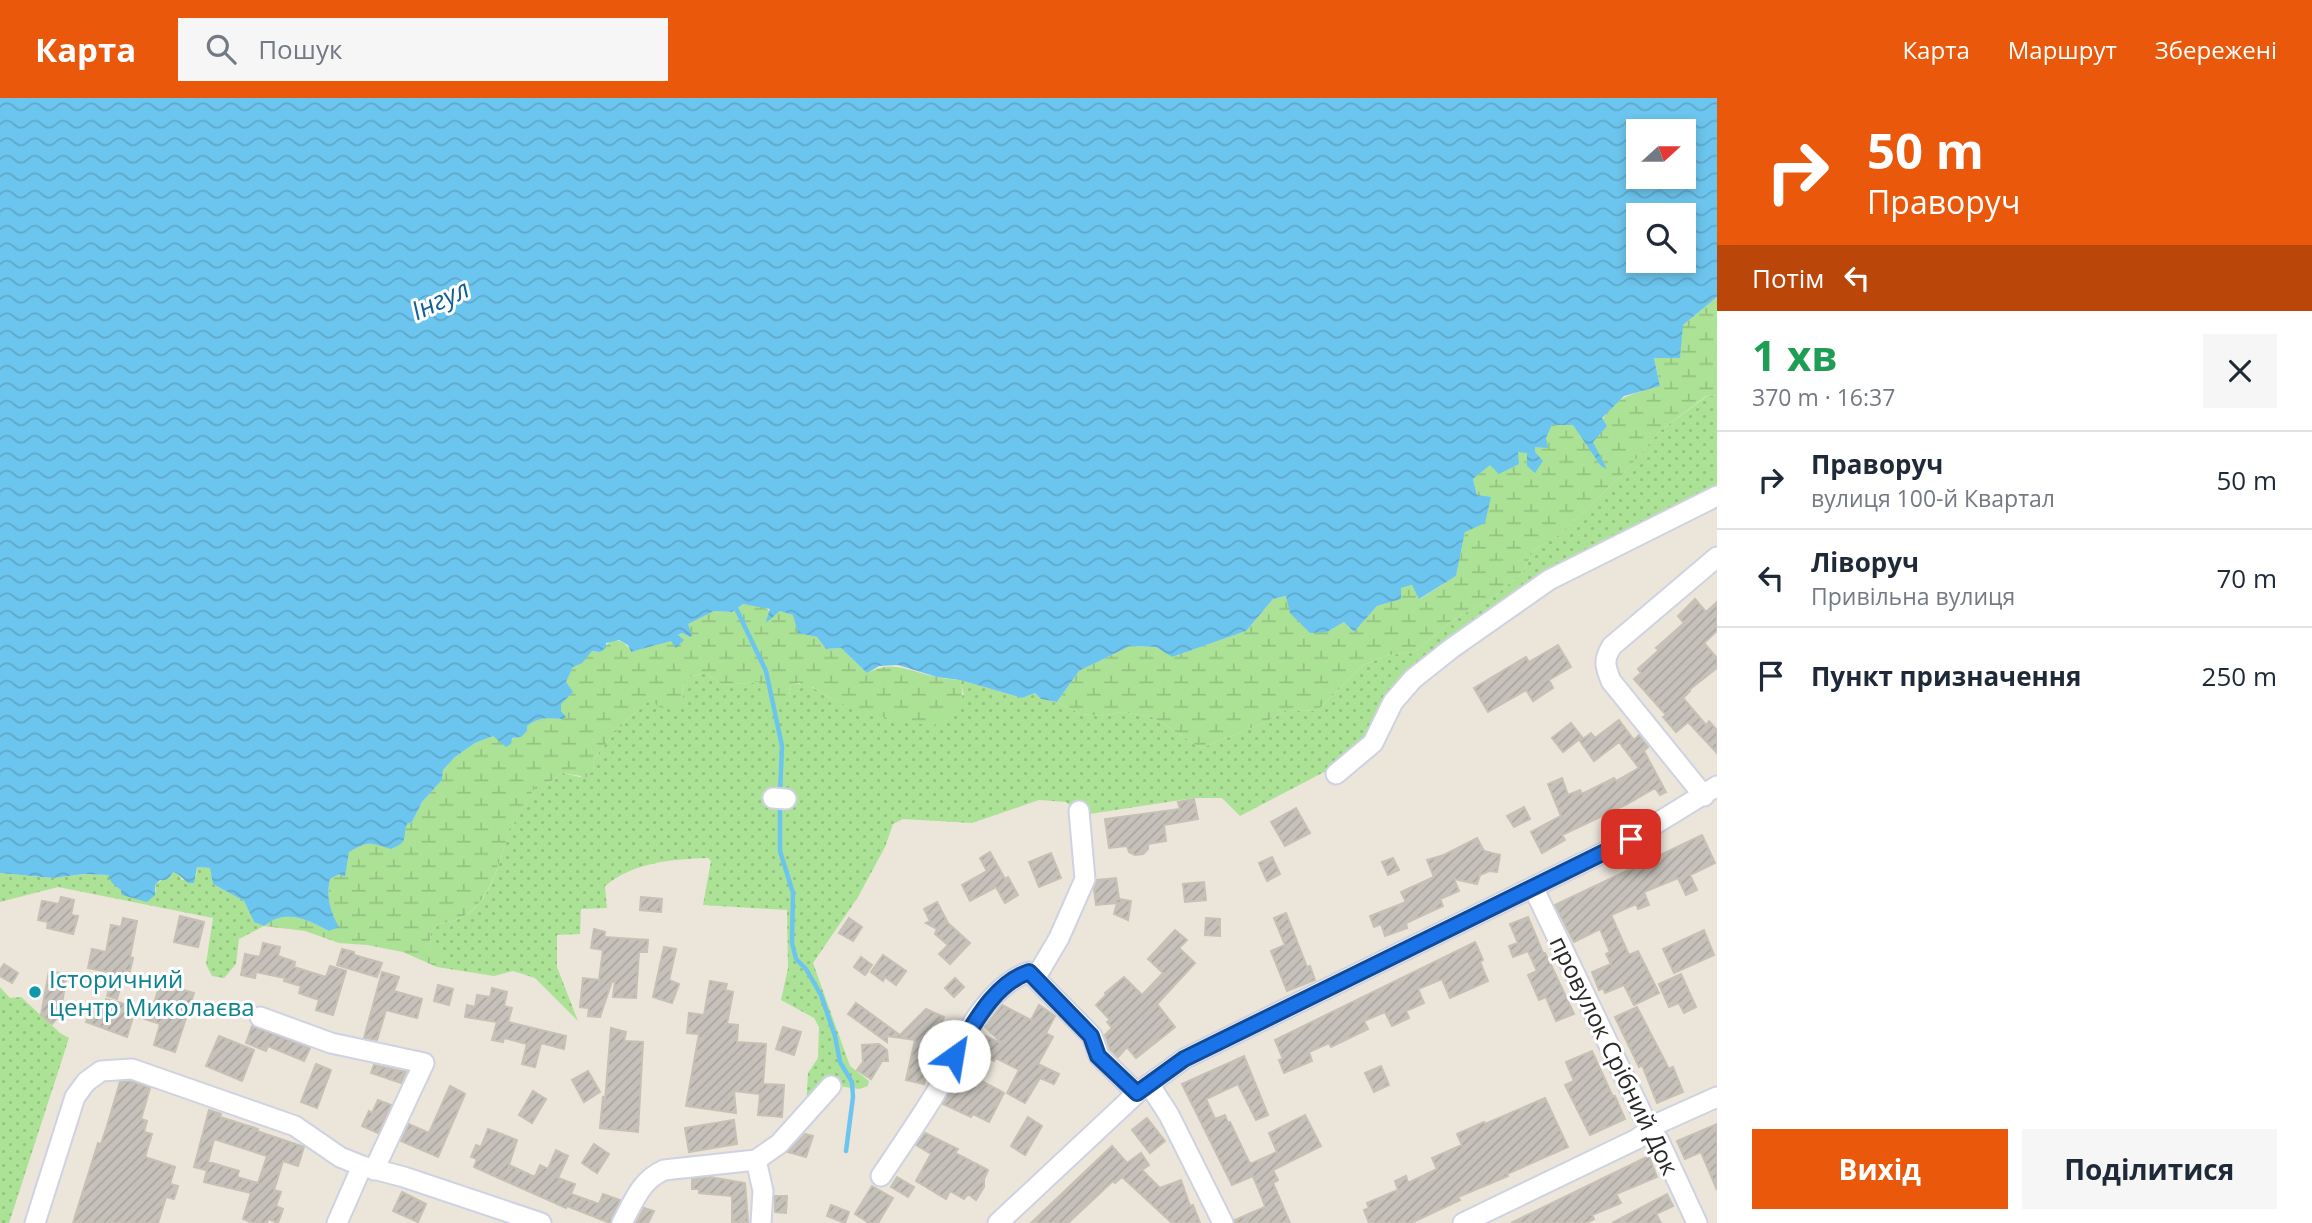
<!DOCTYPE html>
<html lang="uk">
<head>
<meta charset="utf-8">
<style>
  body { margin:0; font-family:"Open Sans",sans-serif; background:#f6f6f7; color:#1f2937; height:100vh; display:flex; flex-direction:column; font-size:26px; white-space:nowrap }
  * { box-sizing:border-box; margin:0 }
  p { font-size:23px; color:#747a83 }
  .icon { flex:none; width:38px; height:38px; fill:none; stroke:currentColor; stroke-width:2; stroke-linecap:round; stroke-linejoin:round }
  .map { position:relative; flex:1; overflow:hidden }
  .details { display:flex; flex-direction:column; background:#fff; width:595px }
  .details>* { flex:none }
  .guide { background:#ea580c; color:#fff; overflow:hidden }
  .needle { width:46px; rotate:69deg }
  .controls { position:absolute; left:1626px; top:21px; display:grid; gap:14px }
  .controls a { display:grid; place-items:center; width:70px; height:70px; border-radius:0px; background:#fff; box-shadow:0 4px 10px #0003; font-size:35px }
  .pin { position:absolute; display:grid; place-items:center; width:60px; height:60px; color:#fff; margin:-30px; border-radius:14px; box-shadow:0 4px 10px #0006 }
  .me { position:absolute; width:77px; margin:-38px; rotate:32deg; stroke-linejoin:round; filter:drop-shadow(0 0 5px #0008) }
  .turn { display:flex; align-items:center; gap:24px; height:147px; padding:0 35px; font-size:32px }
  .turn .icon { width:91px; height:91px; stroke-width:2.5 }
  .turn b { display:block; font-size:49px; line-height:60px }
  .then { display:flex; align-items:center; height:66px; padding:0 35px; background:#0003; gap:14px; font-size:26px }
  .round { display:grid; place-items:center; flex:none; width:74px; height:74px; border-radius:0px; background:#f6f6f7 }
  .headline { display:flex; align-items:center; justify-content:space-between; height:119px; padding:0 35px }
  h1 { font-size:42px; font-weight:700; line-height:52px; color:#1e9e55 }
  .cta { display:flex; gap:14px; margin-top:auto; padding:14px 35px }
  .cta a { flex:1; height:80px; border-radius:0px; background:#ea580c; color:#fff; font-size:28px; font-weight:700; line-height:80px; text-align:center }
  .cta a+a { background:#f6f6f7; color:#1f2937 }
  ul { padding:0; list-style:none }
  li { display:flex; align-items:center; gap:21px; height:98px; padding:0 35px; border-top:2px solid #e0e1e3 }
  li div { flex:1 }
  li b { display:block; font-size:26px }
  li em { font-style:normal }
  header { display:flex; align-items:center; gap:42px; box-sizing:border-box; height:98px; padding:0 35px; background:#ea580c; color:#fff }
  header strong { font-size:33px }
  nav { display:flex; gap:38px; margin-inline-start:auto; font-size:24px }
  .search { width:490px; height:63px; background:#f6f6f7; display:flex; align-items:center; gap:18px; box-sizing:border-box; padding:0 24px; border-radius:0px; color:#747a83; font-size:26px }
  main { display:flex; flex:1; min-height:0 }
  .map>svg:first-child { display:block }
</style>
</head>
<body>
<header>
<strong>Карта</strong>
<div class="search"><svg class="icon" aria-label="search" viewBox="0 0 24 24"><circle cx="10" cy="10" r="6"/><path d="M15 15l6 6"/></svg>Пошук</div>
<nav><a>Карта</a><a>Маршрут</a><a>Збережені</a></nav>
</header>
<main>
<div class="map">
<svg width="1717" height="1125" viewBox="0 0 1717 1125">
  <defs>
    <pattern id="grass-dots" width="8" height="8" patternUnits="userSpaceOnUse" patternTransform="scale(1.75)"><rect width="8" height="8" fill="#ace296"/><path d="M2 2h.1M6 6h.1" fill="none" stroke="#94c281" stroke-width="1.8" stroke-linecap="round"/></pattern>
    <pattern id="wetland-marsh" width="20" height="14" patternUnits="userSpaceOnUse" patternTransform="scale(1.75)"><rect width="20" height="14" fill="#ace296"/><path d="M1 5h8M5 5V1M11 12h8M15 12V8" fill="none" stroke="#94c281"/></pattern>
    <pattern id="water-waves" width="16" height="10" patternUnits="userSpaceOnUse" patternTransform="scale(1.75)"><rect width="16" height="10" fill="#6cc5ee"/><path d="M0 5q4-4 8 0t8 0" fill="none" stroke="#5ea9cc"/></pattern>
    <pattern id="building-hatch" width="6" height="6" patternUnits="userSpaceOnUse" patternTransform="scale(1.75)"><rect width="6" height="6" fill="#c6c1ba"/><path d="M-1 1l2-2M0 6l6-6M5 7l2-2" fill="none" stroke="#aaa6a0"/></pattern>
  </defs>
  <rect width="100%" height="100%" fill="#ebe5da"/>
  <!-- grass -->
  <path fill="url(#grass-dots)" d="M1717 297V402L1571 475 1418 580 1376 647 1240 718 1222 700H1194L1083 717 1066 704 1039 702 972 725 903 721 893 726 885 749 858 799 813 865 850 968 869 983 868 988 859 991 838 988 806 1010 808 975 818 960 819 929 814 920 781 902 788 870 787 812 703 807 711 763 708 760C673 761 634 764 605 788L607 810 581 811 580 836 557 837V869L578 923 535 880 513 873 494 878 437 869 443 862 430 848 431 834 438 826C490 821 494 774 510 734 517 717 528 701 537 686H547L563 675 580 679 593 673 594 662 601 651 628 621 650 602 683 600 682 588 689 579 705 575 723 587 760 584 789 598 791 587C811 582 821 598 839 604L964 597 960 582 1022 600 1035 595 1041 601 1057 604 1081 616 1100 618 1122 614 1152 619 1201 650 1264 625 1286 612 1317 613 1363 567 1389 557 1415 554 1454 521 1490 502 1522 475 1533 453 1559 437 1625 374 1660 333 1707 298Z
    M197 769 211 770 213 786 244 803 254 824 264 828 239 841 236 866 224 880 212 878 206 866 213 820 58 789 0 804V775L53 780 84 776 108 777 121 792 156 793 155 787 173 774 178 775 182 782 196 778Z
    M0 889 10 900 21 899 60 935 69 940 9 1125H0Z"/>
  <!-- wetland -->
  <path fill="url(#wetland-marsh)" d="M1717 199V297L1706 298 1660 333 1625 374 1559 437 1533 453 1522 475 1490 502 1454 521 1415 554 1389 557 1363 567 1317 613 1286 612 1264 625 1201 650 1152 619 1122 614 1100 618 1081 616 1057 604 1079 573 1130 548 1156 549 1172 559 1246 533 1273 501 1287 498 1327 534 1344 524 1354 534 1377 508 1400 501 1401 490 1412 487 1420 501 1456 478 1465 434 1477 397 1473 381 1490 366 1518 354H1535V349L1546 340 1552 327H1574L1606 370 1593 344C1608 302 1619 299 1660 288L1654 259 1683 227Z
    M743 506C755 508 767 506 774 518L780 513 794 517 798 535 817 539 826 551 841 550 867 575C893 561 911 574 937 579 945 581 952 581 960 582 968 611 954 613 933 628 891 621 847 615 813 589L804 591 800 585 791 587 789 598 782 607 762 600 759 584 723 587 705 575 689 579 682 588 683 600 676 612 661 610 650 602 628 621 601 651 594 662 593 673 587 679 563 675 547 686H537C528 702 517 717 510 734 494 774 489 821 438 826L431 834 430 848 437 853 443 862 437 869 403 854 367 847 339 845 305 833 264 828C286 810 308 822 329 833L338 829C330 812 326 801 330 781L339 776 345 779 349 753 362 747 376 744 384 749 405 732 407 726 412 724 422 704 442 682 443 672 455 659 475 645 493 638C504 644 519 641 527 633V628C536 621 549 617 560 621L561 606 568 589 566 584 573 569 591 553 600 554 611 542C621 542 627 545 631 554L680 540 678 537 682 535 690 539 687 526 714 513 732 514Z"/>
  <!-- water -->
  <path fill="url(#water-waves)" fill-rule="evenodd" d="M0 0H1717V199L1683 227 1680 260H1654L1660 288 1624 298 1602 320 1607 328 1593 344 1607 371 1601 368 1573 327H1552L1546 340 1548 350 1535 349V354L1543 363 1535 375 1527 368V355L1518 354 1519 366 1499 376 1490 367 1473 381 1477 397 1491 399 1485 425 1465 434 1456 478 1419 501 1412 487 1401 490V501L1377 508 1354 534 1344 524 1327 534 1310 535 1290 515 1286 498 1273 501 1246 533 1172 559 1156 549 1130 548 1079 573 1057 604 1041 601 1035 595 1022 600 960 582 937 579 898 567 879 568 867 575 841 550 826 551 817 539 798 535 793 517 780 513 767 524 766 523 770 511 743 506 732 514 714 513 688 526 692 538 690 539 682 535 678 537 684 542 676 550 671 543 631 554 628 547 619 542 606 545V550L600 554 592 553 582 565 573 569 566 584 573 594 561 606V613L566 619 563 621C549 620 540 618 527 628V633L521 639 512 640 511 646 506 649 493 638 475 645 455 659 443 672 442 682 422 704 412 724 407 726C402 740 410 743 391 751 371 745 369 742 349 754L345 779 339 776 330 781C326 799 330 813 339 829L329 833C308 822 286 810 264 828L254 824 244 803 213 786 210 770 197 769 194 785H188L178 776 173 774C169 780 167 783 160 782L155 787V797L147 804 122 797 121 792 112 785 108 777 84 776 53 780 0 775ZM1638 33H1684V79H1638ZM1638 117H1684V163H1638Z"/>
  <g fill="none" stroke-linecap="round" stroke-linejoin="round">
    <!-- stream -->
    <path stroke="#6cc5ee" stroke-width="4.5" d="M734 506 766 573 782 648 780 695
      M780 707V753L793 795 792 845 796 861 806 871 821 897 835 938 840 964 852 984 853 999 846 1053"/>
  </g>
  <!-- building -->
  <path fill="url(#building-hatch)" stroke="#c6c1b4" stroke-width="2" d="M1695 501 1706 514 1717 504V533L1704 545 1717 560V570L1689 592 1690 593 1683 600 1706 627 1709 623 1717 632V655L1688 624 1676 634 1663 619 1666 617 1634 581 1641 575 1638 571 1659 552 1656 550 1684 525 1678 518Z
    M1558 547 1571 569 1549 582 1553 590 1533 603 1526 592 1488 614 1474 590 1526 559 1529 564Z
    M1619 622 1634 642 1639 637 1648 649 1644 653 1666 694 1660 697 1655 690 1627 706 1562 737 1565 742 1542 755 1531 734 1561 718 1548 686 1562 680 1568 697 1580 692 1582 696 1614 680 1616 683 1639 670 1619 644 1594 663 1580 643 1591 635 1595 640Z
    M1571 625 1582 639 1563 654 1552 640Z
    M1194 701 1198 721 1164 727 1166 743 1148 746V751L1143 756 1135 757 1129 754 1127 748 1109 750 1105 721 1180 711 1178 704Z
    M1524 709 1530 721 1514 729 1507 718Z
    M1296 710 1310 735 1285 748 1271 724Z
    M1702 737 1715 765 1690 777 1697 792 1686 797 1678 780 1644 794 1649 807 1638 811 1636 806 1611 817 1629 857 1638 853 1659 895 1634 907 1624 887 1605 895 1603 890 1599 892 1592 874 1611 866 1606 856 1610 854 1600 831 1574 844 1555 807Z
    M1477 740 1484 753 1500 757 1497 774 1489 773 1480 777 1477 786 1454 781 1459 793 1440 801 1443 808 1406 825 1407 830 1385 838 1381 826 1374 829 1370 818 1406 804 1401 794 1434 779 1427 762 1444 757Z
    M990 754 1005 781 1008 779 1018 797 1005 805 996 789 970 803 962 787 987 773 980 760Z
    M1051 755 1061 780 1039 789 1029 764Z
    M1272 759 1280 776 1267 783 1259 765Z
    M1393 760 1399 772 1388 777 1382 764Z
    M1116 780 1119 801 1131 803 1128 822 1114 816 1117 805 1096 807 1094 791 1097 782Z
    M1204 784 1206 802 1185 804 1183 786Z
    M61 799 74 802 71 817 78 818 73 836 47 830 48 824 38 822 42 803 59 806Z
    M641 799 662 801 661 814 640 812Z
    M937 804 948 825 970 845 950 866 939 856 948 847 935 836 937 831 926 825 930 823 924 811Z
    M1286 815 1307 869 1310 868 1315 882 1287 893 1271 853 1285 847 1274 820Z
    M180 818 204 824 198 849 174 844Z
    M1528 819 1543 855H1545L1551 867 1574 916 1556 923 1546 899 1539 902 1528 877 1537 873 1528 853 1513 859 1509 848 1518 845 1510 826Z
    M123 820 137 823 130 859 133 860 130 873 125 872 117 901 107 898 113 875 88 870 92 851 106 854 111 827 121 829Z
    M849 820 862 829 853 843 839 835Z
    M1206 820 1220 821V838L1205 837Z
    M594 831 605 834 604 839 648 842 647 854H639L636 900 613 899 615 884 612 883 600 919 588 918 589 910 580 909 583 880 599 882 603 852 591 850Z
    M1175 832 1187 842 1179 850 1195 865 1157 906 1175 929 1136 960 1127 949 1118 959 1110 951 1105 937 1112 930 1107 924 1110 922 1096 907 1106 897 1105 895 1124 879 1142 897 1163 875 1148 861Z
    M1704 832 1714 857 1674 875 1663 851Z
    M1475 844 1483 862 1480 864 1488 883 1450 900 1442 881 1418 891 1424 905 1406 913 1409 920 1392 928 1385 914 1364 923 1368 931 1331 949 1329 945 1309 954 1312 963 1284 975 1279 962 1283 961 1275 942Z
    M263 845 280 849 278 858 295 864 294 869 326 879 330 868 346 873 333 917 316 912 319 902 299 895 301 888 284 883 285 880 256 874 255 880 241 877 245 856 260 859Z
    M664 849 676 851 669 882 679 886 672 905 653 899Z
    M342 851 354 854V857L382 865 377 879 337 867Z
    M883 857 906 873 896 887 885 879 883 883 871 874Z
    M861 859 872 867 865 877 854 869Z
    M4 866 18 875 12 885 0 878V872Z
    M49 873 67 876 60 917 52 926 41 917Z
    M382 874 399 879 394 893 422 901 417 920 386 912 377 942 364 940Z
    M1681 876 1696 909 1684 915 1679 905 1669 909 1659 886Z
    M955 880 964 889 954 899 945 890Z
    M710 883 727 886 725 892 733 894 727 926 738 927 737 944 766 946 763 986 784 987 782 1019 758 1017 760 996 734 993 736 1015 686 1008 699 936 687 935 689 915 704 917Z
    M160 886 194 895 175 954 154 947 160 926 136 918 139 907 152 912Z
    M438 887 453 891 449 907 434 903Z
    M492 890 507 894 504 908 512 910 508 924 566 938 564 951 541 945 535 969 522 966 527 946 504 940 503 944 492 942 497 924 465 919 467 907 475 909 477 897 490 899Z
    M106 901 136 909 127 939 86 924 93 903 105 906Z
    M856 905 900 937 926 911 944 919 930 950 934 951 931 963H929L924 986 906 982 915 942 887 938V944L848 916Z
    M1002 907 1031 922 1039 907 1055 918 1046 935 1053 939 1038 966 1059 976 1054 986 1040 980 1025 1005 1007 995 1019 972 996 960 994 963 988 960 976 980 1004 995 989 1024 973 1016 971 1019 943 1006 981 936 1003 946 985 929Z
    M1637 909 1669 971 1673 969 1683 994 1657 1005 1642 967 1639 969 1615 919Z
    M252 928 310 950 304 963 268 948 266 953 246 945Z
    M783 929 801 934 794 957 776 951Z
    M611 930 626 934 624 943 643 944 638 1034 600 1030 603 998 605 1003Z
    M219 938 254 952 242 983 206 968Z
    M879 946 887 952 888 963H882L871 981 857 972 863 964 862 947Z
    M1592 953 1613 999 1615 998 1625 1021 1590 1037 1565 987 1574 983 1566 964Z
    M1244 958 1268 1017 1256 1022 1238 986 1206 1001 1215 1021 1225 1017 1228 1025 1230 1024 1250 1066 1277 1054 1269 1035 1305 1017 1321 1048 1273 1072 1278 1082 1273 1085 1290 1125H1235V1122L1265 1109 1264 1105 1253 1078 1232 1087 1182 986Z
    M316 966 331 972 317 1010 301 1004Z
    M374 967 402 973 406 974 401 985 371 975Z
    M1381 968 1389 987 1374 994 1365 975Z
    M588 973 600 994 584 1004 572 982Z
    M130 983 150 990 141 1021 147 1023 144 1034 152 1036 145 1059 175 1069 170 1086 178 1088 174 1101 166 1099 158 1125H73L98 1045 101 1046 107 1028 120 984Z
    M450 988 465 996 438 1059 401 1043 409 1026 429 1035Z
    M533 993 546 1001 532 1025 519 1017Z
    M1545 1000 1568 1049 1507 1076 1508 1078 1458 1099 1460 1102 1411 1125H1369L1364 1112 1369 1110 1367 1105 1398 1092 1395 1083 1406 1078 1408 1085 1437 1071 1432 1060 1462 1047 1457 1036 1484 1024 1485 1026Z
    M378 1002 391 1007 378 1035 362 1028 369 1013 372 1015Z
    M209 1012 221 1016 220 1019 258 1031 257 1033 304 1049 298 1068 283 1063 274 1092 281 1094 276 1108 283 1111 278 1125 268 1121 267 1125H253L243 1121 251 1095 204 1084 209 1064 239 1073 237 1079 258 1085 267 1058 214 1041 206 1072 194 1069Z
    M1028 1019 1042 1028 1025 1057 1011 1048Z
    M1147 1020 1165 1043 1150 1055 1132 1032Z
    M734 1022 737 1046 689 1054 685 1030Z
    M1717 1026V1092L1701 1054 1685 1061 1677 1043Z
    M488 1031 517 1042 509 1067 535 1079 540 1067 548 1071 556 1052 568 1058 558 1080 575 1086 571 1096 599 1106 603 1096 620 1102 610 1125 567 1108 566 1110 474 1069 477 1061 471 1059 476 1047 481 1049Z
    M925 1035 958 1051 955 1055 988 1072 984 1081V1089L976 1102 968 1096 964 1101 950 1093 946 1101 916 1083 931 1056 916 1047Z
    M805 1036 813 1038 806 1059 788 1054Z
    M594 1046 609 1056 597 1075 582 1065Z
    M1112 1048 1127 1065 1141 1055 1149 1067 1142 1072 1160 1090 1181 1082 1190 1108 1193 1107 1200 1125H1172L1122 1079 1115 1085 1113 1083 1068 1125H1031Z
    M1649 1058 1657 1079 1616 1096 1621 1105 1592 1117 1594 1121 1586 1125H1511Z
    M710 1079 745 1085 748 1124H732V1098L699 1095V1091H692V1081Z
    M897 1079 914 1089 908 1099 891 1089Z
    M872 1088 893 1100 878 1125H869L855 1116Z
    M402 1094 426 1106 418 1124 393 1113Z
    M1667 1096 1673 1108 1656 1116 1661 1125H1612Z
    M775 1098H787L786 1115 775 1114Z
    M831 1107 849 1114 845 1125 827 1118Z
    M644 1110 654 1113 648 1125H636Z"/>
  <g fill="none" stroke-linecap="round" stroke-linejoin="round">
    <defs>
      <path id="minor" d="M1336 676 1373 645 1393 604 1413 581 1452 550 1549 482 1717 398
        M1704 698 1611 583C1605 568 1603 562 1612 548L1717 459
        M773 700 786 701
        M1533 789 1645 1022 1659 1043 1697 1125
        M1036 879 1059 840 1085 781 1079 713
        M260 919 331 945 424 965 374 1072
        M1149 986 1169 1017 1223 1125
        M756 1062 779 1046 831 988
        M881 1078C899 1051 918 1024 935 996 943 984 947 970 954 957 970 927 995 885 1029 874L1092 938 1099 958 1137 995
        M35 1125 75 999 86 984 101 973 132 971 295 1028 340 1059 362 1068 404 1079 541 1125
        M337 1125 362 1068
        M622 1125C634 1103 641 1082 664 1072L756 1062 763 1093 761 1125
        M998 1125 1137 995 1184 961 1631 741 1717 688
        M1463 1125 1637 1041 1659 1025 1717 999"/>
    </defs>
    <!-- minor casing -->
    <use href="#minor" stroke="#cfd2e2" stroke-width="23"/>
    <!-- minor -->
    <use href="#minor" stroke="#fff" stroke-width="19"/>
  </g>
  <g fill="none" stroke-linecap="round" stroke-linejoin="round">
    <defs>
      <path id="route" d="M954 958C973 928 993 886 1029 874L1091 938 1098 958 1137 995 1184 961 1631 741"/>
    </defs>
    <!-- route casing -->
    <use href="#route" stroke="#114b97" stroke-width="18"/>
    <!-- route -->
    <use href="#route" stroke="#1a73e8" stroke-width="12"/>
  </g>
  <!-- markers -->
  <circle fill="#0f9aa8" stroke="#fff" stroke-width="2.5" cx="35" cy="894" r="7"/>
  <g text-anchor="middle" dominant-baseline="central" stroke-width="6" stroke-linejoin="round" paint-order="stroke">
    <!-- culture labels -->
    <g font-size="24" fill="#0d838f" stroke="#fff" text-anchor="start">
      <text x="49" y="880">Історичний<tspan x="49" dy="28">центр Миколаєва</tspan></text>
    </g>
    <!-- street labels -->
    <g font-size="24" fill="#282828" stroke="#fff">
      <text transform="translate(1615 957) rotate(64)">провулок Срібний Док</text>
    </g>
    <!-- water labels -->
    <g font-size="26" font-style="italic" fill="#0d6198" stroke="#fff">
      <text transform="translate(440 201) rotate(-25)">Інгул</text>
    </g>
  </g>
</svg>
<div class="controls">
<a><svg class="needle" viewBox="-14 -14 28 28"><path d="M0-13l5 13h-10z" fill="#e53935"/><path d="M0 13l5-13h-10z" fill="#747a83"/></svg></a>
<a><svg class="icon" aria-label="search" viewBox="0 0 24 24"><circle cx="10" cy="10" r="6"/><path d="M15 15l6 6"/></svg></a>
</div>
<div class="pin" style="left:1631px;top:741px;background:#d93025"><svg class="icon" aria-label="arrive" viewBox="0 0 24 24"><path d="M6 21V4h12l-3 4 3 4H6"/></svg></div>
<svg class="me" style="left:954px;top:958px" viewBox="-20 -20 40 40"><circle r="19" fill="#fff"/><path d="M0-13L10 11 0 6-10 11z" fill="#1a73e8"/></svg>
</div>
<section class="details">
<div class="guide">
<div class="turn"><svg class="icon" aria-label="right" viewBox="0 0 24 24"><path d="M7 20v-9h11M14 6l5 5-5 5"/></svg><div><b>50 m</b>Праворуч</div></div>
<div class="then">Потім<svg class="icon" aria-label="left" viewBox="0 0 24 24"><path d="M17 20v-9H6M10 6l-5 5 5 5"/></svg></div>
</div>
<div class="headline"><div><h1>1 хв</h1><p>370 m · 16:37</p></div><a class="round"><svg class="icon" aria-label="close" viewBox="0 0 24 24"><path d="M6 6l12 12M18 6L6 18"/></svg></a></div>
<ul>
<li><svg class="icon" aria-label="right" viewBox="0 0 24 24"><path d="M7 20v-9h11M14 6l5 5-5 5"/></svg><div><b>Праворуч</b><p>вулиця 100-й Квартал</p></div><em>50 m</em></li>
<li><svg class="icon" aria-label="left" viewBox="0 0 24 24"><path d="M17 20v-9H6M10 6l-5 5 5 5"/></svg><div><b>Ліворуч</b><p>Привільна вулиця</p></div><em>70 m</em></li>
<li><svg class="icon" aria-label="arrive" viewBox="0 0 24 24"><path d="M6 21V4h12l-3 4 3 4H6"/></svg><div><b>Пункт призначення</b></div><em>250 m</em></li>
</ul>
<div class="cta"><a>Вихід</a><a>Поділитися</a></div>
</section>
</main>
</body>
</html>
